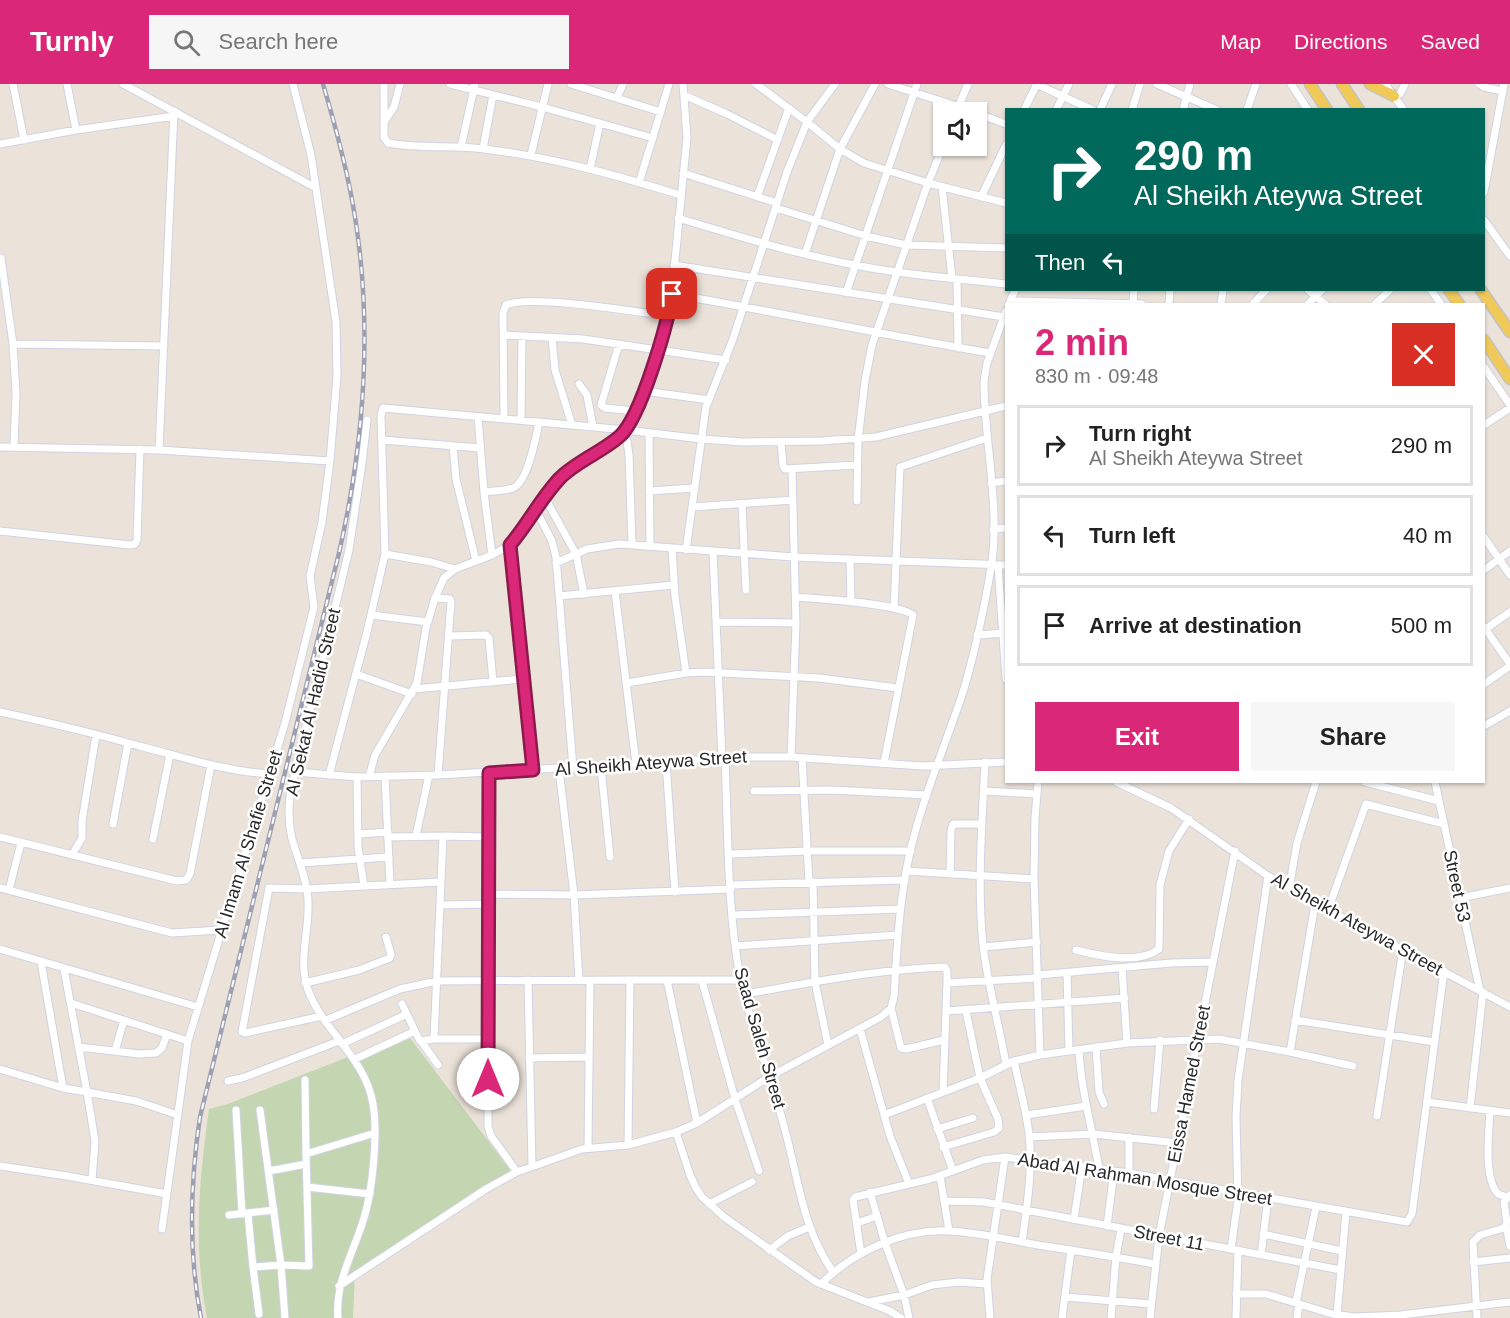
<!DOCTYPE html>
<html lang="en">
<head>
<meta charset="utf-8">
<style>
  body { margin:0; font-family:Arial,sans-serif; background:#f6f6f6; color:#222; height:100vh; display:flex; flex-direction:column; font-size:22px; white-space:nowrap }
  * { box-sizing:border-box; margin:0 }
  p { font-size:20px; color:#767676 }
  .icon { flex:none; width:33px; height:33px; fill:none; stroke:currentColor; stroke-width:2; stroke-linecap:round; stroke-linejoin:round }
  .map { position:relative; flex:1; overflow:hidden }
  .side { position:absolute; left:1005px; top:219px; width:480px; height:480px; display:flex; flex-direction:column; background:#fff; border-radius:0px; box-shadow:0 2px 4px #0004 }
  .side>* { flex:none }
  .top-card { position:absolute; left:1005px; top:24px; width:480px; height:183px; border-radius:0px; box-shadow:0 2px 4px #0004; background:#00695c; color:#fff; overflow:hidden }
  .fabs { position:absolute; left:933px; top:18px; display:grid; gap:12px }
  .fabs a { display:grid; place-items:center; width:54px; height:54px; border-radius:0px; background:#fff; box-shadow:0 2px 4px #0004; font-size:30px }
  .pin { position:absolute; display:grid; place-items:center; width:51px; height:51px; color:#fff; margin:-26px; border-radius:12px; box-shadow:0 3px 9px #0006 }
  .me { position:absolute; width:66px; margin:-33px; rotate:0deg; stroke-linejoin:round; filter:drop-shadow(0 0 4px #0008) }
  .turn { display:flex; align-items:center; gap:21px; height:126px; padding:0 30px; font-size:27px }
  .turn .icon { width:78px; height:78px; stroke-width:2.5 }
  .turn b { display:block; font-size:42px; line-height:51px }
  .then { display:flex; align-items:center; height:57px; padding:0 30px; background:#0003; gap:12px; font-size:22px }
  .round { display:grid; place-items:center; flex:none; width:63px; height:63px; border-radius:0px; background:#f6f6f6 }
  .head { display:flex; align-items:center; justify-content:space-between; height:102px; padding:0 30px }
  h1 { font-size:36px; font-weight:700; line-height:45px; color:#db2777 }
  .primary-button { display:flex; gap:12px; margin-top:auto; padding:12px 30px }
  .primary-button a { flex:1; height:69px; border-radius:0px; background:#db2777; color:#fff; font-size:24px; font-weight:700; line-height:69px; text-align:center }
  .primary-button a+a { background:#f6f6f6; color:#222 }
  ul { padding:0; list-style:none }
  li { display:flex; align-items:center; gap:18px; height:81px; margin:0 12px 9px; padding:0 18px; border:3px solid #e0e0e0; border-radius:0px }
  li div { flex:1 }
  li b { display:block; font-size:22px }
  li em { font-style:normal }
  header { display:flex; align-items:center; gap:36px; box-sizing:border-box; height:84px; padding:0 30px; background:#db2777; color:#fff }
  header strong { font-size:28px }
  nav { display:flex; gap:33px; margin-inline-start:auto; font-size:21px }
  .search { width:420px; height:54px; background:#f6f6f6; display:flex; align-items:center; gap:15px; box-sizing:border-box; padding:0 21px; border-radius:0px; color:#767676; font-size:22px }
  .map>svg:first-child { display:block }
</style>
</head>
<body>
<header>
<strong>Turnly</strong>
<div class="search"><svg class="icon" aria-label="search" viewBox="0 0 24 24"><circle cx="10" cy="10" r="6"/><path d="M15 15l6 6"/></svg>Search here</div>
<nav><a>Map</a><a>Directions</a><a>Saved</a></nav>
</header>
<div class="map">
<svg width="1510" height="1234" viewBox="0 0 1510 1234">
  <rect width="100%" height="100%" fill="#ebe3da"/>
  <!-- cemetery -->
  <path fill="#c3d5b1" d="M407 950 514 1091 355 1189 353 1234H207C193 1162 199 1097 209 1025L228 1020Z"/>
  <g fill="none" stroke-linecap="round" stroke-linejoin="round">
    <defs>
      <path id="minor" d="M13 0 24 56
        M67 0 76 46
        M123 0 316 104
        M384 0V53L388 59C419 65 452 61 484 65 551 73 616 91 680 111
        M450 0 542 23 653 54
        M571 0 661 28
        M756 0 807 38 835 0
        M888 0 975 28
        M1036 0 1093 26
        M1157 0 1217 26
        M1291 0 1308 26
        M1385 0 1404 26
        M1479 0 1484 3 1503 7
        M684 11 727 30 778 56
        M1394 12 1400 10 1405 0
        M617 14 623 0
        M1024 26 1037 0
        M1056 26 1069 0
        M1100 26 1112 0
        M1132 26 1140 0
        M1183 26 1190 0
        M1247 26 1256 0
        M956 28 968 0
        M976 29 1006 40
        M384 38 394 23 400 0
        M0 60 76 46 174 32
        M461 63 475 0
        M483 65 493 11
        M531 71 548 0
        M590 85 600 39
        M683 89 777 119
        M639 99 669 0
        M942 103 952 194
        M1484 108 1504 0
        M757 113 789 24
        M981 113 1006 61
        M776 124 866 152 906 161 1006 164
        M678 134C750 156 822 178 897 188 933 193 970 196 1006 200
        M1484 136 1510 172
        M805 170 840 65 875 0
        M1 174 13 260 16 309 14 362
        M674 181 1004 233
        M957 195 958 264
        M1308 206 1325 220
        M1431 206 1441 220
        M846 209 917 0
        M672 210C778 228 884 251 990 269
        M1011 217 1142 220
        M1009 220 1015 206
        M1133 220 1134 206
        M1169 220 1170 206
        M1221 220 1223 206
        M1253 220 1266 206
        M1308 220 1322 206
        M1375 220 1390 206
        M503 251 583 255 726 276
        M552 254 555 286 572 341
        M13 260 164 262
        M619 260 601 321 605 324 635 327
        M1484 283 1510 321
        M579 300 587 311 593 343
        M644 307 709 316
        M478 333 484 408 492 471
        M504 335 503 229 506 221C529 210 637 228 668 232
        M521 336 522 252
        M1484 341 1510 324
        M623 349 627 357 629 371 632 460
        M649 349 650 462
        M382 356 480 364
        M781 358 783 382 785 385 857 381
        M453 362 456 395 476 477
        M0 363 159 366 330 377
        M159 366 174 27
        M991 399 1006 397
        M649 407 695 404
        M484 408C493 407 505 407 513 404 528 398 536 353 539 338
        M545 414 576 470 584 510
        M857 417 858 356 865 297 872 261 928 99 944 60
        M742 420 746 506
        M692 423 793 416
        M536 426 552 457 556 473 573 684
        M993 445 1006 444
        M0 447 130 461 135 460 137 456 140 365
        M1484 453 1510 491
        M510 461 533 686
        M672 464 675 512 686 589
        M686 466 706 323 733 255 787 88 807 38 840 65 864 79 928 99 1006 119
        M713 468 722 674
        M385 470 431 478 455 485
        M850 475 851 518
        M556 479 587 465 619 460 794 473 1006 481
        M998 481 1006 595
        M1484 486 1510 467
        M615 507 636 680
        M559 512 674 501
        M796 513C819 515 897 519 913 531L884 679
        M435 514 450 515 451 518 438 691
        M894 524 900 383 987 354
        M371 531 428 538
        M716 538 796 539
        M1484 543 1510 580
        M1484 546 1510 528
        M977 551 1006 549
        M449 552 486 551 489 554 493 598
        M356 590 412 610
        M627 599 686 589 704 588 819 594 898 604
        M1484 600 1510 582
        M414 605 522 595
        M0 628C46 638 93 649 139 662 182 673 224 687 269 690
        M1484 642 1510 627
        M791 673 796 539 792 385
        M725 674C728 744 727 825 740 893 751 945 772 995 785 1046 799 1097 802 1143 833 1188
        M802 674 809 798
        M666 678 675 808
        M985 678C982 739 977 802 983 862 988 901 999 941 1006 980
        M601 683 610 773
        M559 685 574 811 579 896
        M295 688 357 693 438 691 748 673H791L922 682 1006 678
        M489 689 488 1042 491 1052 517 1088
        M329 691 367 548 385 470 381 332 383 324 626 346 702 355 742 358 821 357 876 353 1006 322
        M385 692 390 800
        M357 693 358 763 364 802
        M369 693 375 671 417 599 426 544 435 514 444 494 455 485 492 471 510 461 561 393 620 352 626 346 644 307 658 267 671 218 687 53 683 0
        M1038 698 1035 734 1034 795 1040 971
        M1116 698 1171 724 1268 792 1302 812 1510 923
        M1365 698 1439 717
        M1435 698 1480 907
        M754 707 831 706 927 711
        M984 707 1036 710
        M113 740 128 659
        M359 750 388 748
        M416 752 429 691
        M443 752 489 753
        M0 753 177 797 186 796 190 790 211 681
        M388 753 443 752 434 955
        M153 755 170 670
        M730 770 808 767H911
        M72 771 82 754V737L96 651
        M300 779 389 773
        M906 787 1034 795
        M950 790 951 747 953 740H982
        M813 798 815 898 828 961
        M731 801 905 796
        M0 804 172 849 221 846
        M1289 805 1297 759 1316 698
        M9 806 21 759
        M489 810 574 811 731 805
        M1460 814 1510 804
        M440 821 489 820
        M1328 826 1366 720 1444 740
        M733 831 900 825
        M736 862 898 851
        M984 863 1037 858
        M0 865 198 923
        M1076 866C1099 872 1139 881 1159 865L1160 801 1169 767 1189 735
        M41 878 63 1004
        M1122 884 1127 959
        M1067 889 1069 967
        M1038 891 1171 879 1213 878
        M528 896 532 1082
        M630 896H741
        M667 896 697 1039
        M702 897 735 1015 759 1087
        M305 899 359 886 390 874 391 871 386 853
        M947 899 1038 894
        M745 910C810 899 878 885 945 883L947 887V899L943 1008
        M71 919 188 957
        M402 920 415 947
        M891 924 901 964 906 965 944 956
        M946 927 1125 914
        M322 932 245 949 242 948 269 804 307 805 441 798
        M326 936 400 905 437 897 630 896 628 1061
        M1295 936 1434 958
        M860 945 890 1052 909 1100
        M421 957 438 981
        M342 960 407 930
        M79 963 139 970 156 969 162 964 167 950
        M1096 963 1099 1008 1104 1020
        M1079 966C1081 1006 1092 1044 1099 1084
        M115 967 124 936
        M1290 968 1315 820
        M529 974 588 973
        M355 975 415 947 420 957 434 955H488
        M1014 977C1019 1001 1026 1025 1029 1050 1033 1086 1027 1122 1022 1158
        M0 985 63 1004 87 1008 64 885
        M305 996 306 1070 375 1049
        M228 997 242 994 339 957
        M927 1014 953 1087
        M1427 1018 1510 1029
        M1470 1024 1483 908
        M1154 1025 1160 956
        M236 1026 242 1130
        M1490 1027C1489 1049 1483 1093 1498 1110L1507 1113
        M884 1031 980 994 1014 977 1040 971 1127 959 1219 955 1290 968 1353 982
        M1027 1031 1086 1022
        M1377 1032 1403 865
        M937 1045 973 1034
        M676 1048 690 1091 696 1104 702 1113 724 1133 816 1198 890 1227 901 1234
        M1029 1053 1093 1050 1178 1059
        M943 1063 994 1048 999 1044 998 1035 980 994 966 927
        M588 1064 590 897
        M0 1082 67 1092 167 1110
        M269 1087 306 1080
        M1129 1089V1053
        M940 1092 949 1147
        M92 1096 95 1057 87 1008 136 1017 178 1031
        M307 1103 370 1110
        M870 1108 885 1159 904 1211 909 1234
        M944 1117 984 1118 1341 1186
        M709 1120 752 1098
        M248 1130 253 1183
        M229 1131 274 1126
        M1074 1135 1082 1082
        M857 1139 877 1132
        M1506 1141 1510 1162
        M1107 1142 1114 1087
        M162 1145 188 957 285 639 314 523 310 492 322 438 330 377 337 292 336 238 311 71 293 0
        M1263 1150 1342 1167
        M1231 1165 1238 1116 1236 1033 1238 996 1268 792
        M769 1166 788 1152 809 1143
        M861 1170 853 1116 855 1113 930 1095 983 1076 1005 1073 1129 1089 1407 1138 1412 1130 1444 887
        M1261 1171 1268 1114
        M1473 1178 1510 1174
        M821 1200C853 1168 902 1145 948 1147 978 1148 1009 1156 1038 1161 1077 1167 1116 1173 1155 1180
        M339 1202 486 1105 517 1088 582 1065 628 1061 676 1048 697 1039 769 993 881 933 891 924 894 913C897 864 899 816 910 768 923 713 945 662 963 608 975 568 984 525 991 484 1001 426 984 357 984 297L987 279 1006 227
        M1236 1210H1266L1332 1230 1355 1233 1401 1231 1510 1218
        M1065 1213 1151 1220
        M869 1218 904 1211 932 1201 959 1198 987 1200
        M1296 1218 1316 1123
        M259 1230 253 1183 281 1181 260 1026
        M1337 1231 1346 1128
        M285 1234 281 1181 309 1182 306 1070
        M338 1234C335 1197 354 1168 364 1134 373 1104 378 1050 373 1020 366 976 327 950 310 911 296 879 310 849 308 816 307 795 298 776 292 755 288 738 288 722 291 705L349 466 362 379 367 336
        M990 1234 987 1195 1005 1073
        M1062 1234 1071 1166
        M1111 1234 1116 1173 1121 1145
        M1150 1234 1159 1152 1235 767
        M1236 1234 1238 1166
        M1297 1234 1299 1220
        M1477 1234 1473 1158 1480 1151 1504 1144 1507 1139 1504 1118 1510 1111"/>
      <path id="primary" d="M1310 0 1327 26
        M1342 0 1359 26
        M1370 0 1394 12
        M1449 206 1459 220
        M1481 206 1510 248
        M1484 256 1510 295"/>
    </defs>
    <!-- minor casing -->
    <use href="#minor" stroke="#cfd3e2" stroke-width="9"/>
    <!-- primary casing -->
    <use href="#primary" stroke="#c3c3c3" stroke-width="13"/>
    <!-- minor -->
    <use href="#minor" stroke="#fff" stroke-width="7"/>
    <!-- primary -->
    <use href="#primary" stroke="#f1c959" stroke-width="10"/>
    <defs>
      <path id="rail" d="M201 1234C188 1167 190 1100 200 1033L339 469C364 359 373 245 355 133 348 88 336 44 323 0"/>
    </defs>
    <!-- rail casing -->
    <use href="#rail" stroke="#9da0b3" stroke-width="4.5"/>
    <!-- rail -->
    <use href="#rail" stroke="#fff" stroke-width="2" stroke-dasharray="7" stroke-linecap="butt"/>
  </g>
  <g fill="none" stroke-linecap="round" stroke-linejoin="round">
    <defs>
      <path id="route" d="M488 995 489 689 533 686 510 461C528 440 541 414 560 394 577 377 602 368 620 352 641 333 668 239 672 210"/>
    </defs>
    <!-- route casing -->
    <use href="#route" stroke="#8e194d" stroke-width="15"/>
    <!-- route -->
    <use href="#route" stroke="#db2777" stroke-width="10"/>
  </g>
  <g text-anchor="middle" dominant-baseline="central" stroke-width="5" stroke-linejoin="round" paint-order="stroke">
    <!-- street labels -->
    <g font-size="18" fill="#282828" stroke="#fff">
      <text transform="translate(313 618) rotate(-77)">Al Sekat Al Hadid Street</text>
      <text transform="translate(651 679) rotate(-4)">Al Sheikh Ateywa Street</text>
      <text transform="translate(248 760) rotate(-73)">Al Imam Al Shafie Street</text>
      <text transform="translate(1457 802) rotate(78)">Street 53</text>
      <text transform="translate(1357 840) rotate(29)">Al Sheikh Ateywa Street</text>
      <text transform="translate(760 954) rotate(74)">Saad Saleh Street</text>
      <text transform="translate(1189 1000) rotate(-79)">Eissa Hamed Street</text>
      <text transform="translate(1145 1095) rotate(9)">Abad Al Rahman Mosque Street</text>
      <text transform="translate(1169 1154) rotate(11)">Street 11</text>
    </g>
  </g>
</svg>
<div class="fabs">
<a><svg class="icon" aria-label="sound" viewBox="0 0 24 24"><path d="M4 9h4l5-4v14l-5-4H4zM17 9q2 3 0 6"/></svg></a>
</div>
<div class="pin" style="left:672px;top:210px;background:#d93025"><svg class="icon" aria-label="arrive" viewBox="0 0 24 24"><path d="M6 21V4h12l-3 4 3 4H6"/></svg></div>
<svg class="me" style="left:488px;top:995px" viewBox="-20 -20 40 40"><circle r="19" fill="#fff"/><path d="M0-13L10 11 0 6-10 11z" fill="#db2777"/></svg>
<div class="top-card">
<div class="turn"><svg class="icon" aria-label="right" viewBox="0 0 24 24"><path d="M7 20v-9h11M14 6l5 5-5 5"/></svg><div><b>290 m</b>Al Sheikh Ateywa Street</div></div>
<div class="then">Then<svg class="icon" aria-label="left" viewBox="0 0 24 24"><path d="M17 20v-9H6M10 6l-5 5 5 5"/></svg></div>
</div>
<section class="side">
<div class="head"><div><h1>2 min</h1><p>830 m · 09:48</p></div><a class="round" style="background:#d93025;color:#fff"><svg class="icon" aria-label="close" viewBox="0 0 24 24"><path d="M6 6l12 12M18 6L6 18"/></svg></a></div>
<ul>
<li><svg class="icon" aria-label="right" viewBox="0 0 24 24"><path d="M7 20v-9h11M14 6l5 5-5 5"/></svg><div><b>Turn right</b><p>Al Sheikh Ateywa Street</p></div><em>290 m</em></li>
<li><svg class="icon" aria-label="left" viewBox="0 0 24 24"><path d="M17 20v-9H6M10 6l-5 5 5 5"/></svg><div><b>Turn left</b></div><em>40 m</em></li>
<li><svg class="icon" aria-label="arrive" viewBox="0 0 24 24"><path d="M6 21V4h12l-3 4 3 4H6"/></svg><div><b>Arrive at destination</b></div><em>500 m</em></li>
</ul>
<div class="primary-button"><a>Exit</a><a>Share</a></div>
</section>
</div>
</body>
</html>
